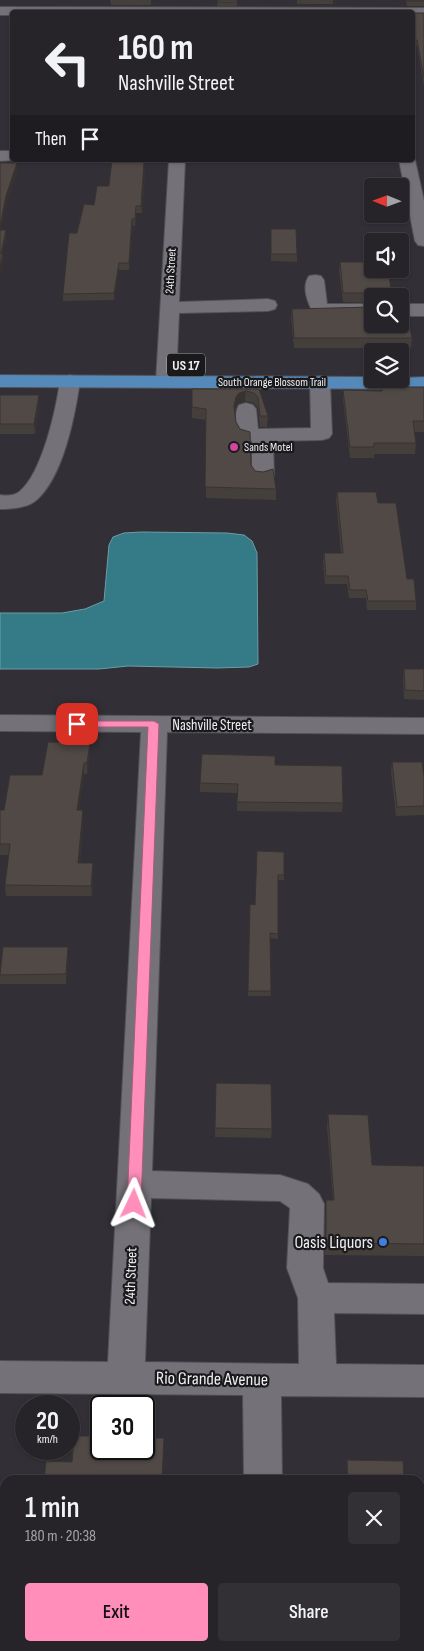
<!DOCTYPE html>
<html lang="en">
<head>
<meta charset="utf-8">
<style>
  body { margin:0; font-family:"Sofia Sans Condensed",sans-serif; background:#323034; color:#f1f3f6; height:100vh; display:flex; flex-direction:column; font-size:19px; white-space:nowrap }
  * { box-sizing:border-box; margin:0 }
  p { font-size:16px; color:#a4a4a8 }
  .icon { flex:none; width:28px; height:28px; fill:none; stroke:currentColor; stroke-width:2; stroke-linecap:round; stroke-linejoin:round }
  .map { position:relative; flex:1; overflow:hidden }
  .details { position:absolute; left:0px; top:1475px; width:425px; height:176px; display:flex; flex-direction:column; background:#262428; border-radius:15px 15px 0 0; box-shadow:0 1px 4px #0004,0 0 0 1px #424145 }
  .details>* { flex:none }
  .guide { position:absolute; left:10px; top:10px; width:405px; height:152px; border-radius:5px; box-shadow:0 1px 4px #0004,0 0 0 1px #424145; background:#262428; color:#f1f3f6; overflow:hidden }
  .needle { width:32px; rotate:271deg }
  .controls { position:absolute; left:364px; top:178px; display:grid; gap:10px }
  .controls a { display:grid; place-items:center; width:45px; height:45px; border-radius:5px; background:#262428; box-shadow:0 1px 4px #0004,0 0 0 1px #424145; font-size:25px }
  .speed { position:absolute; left:15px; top:1395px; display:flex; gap:10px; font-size:25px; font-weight:700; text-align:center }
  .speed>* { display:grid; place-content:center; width:65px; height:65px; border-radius:50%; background:#262428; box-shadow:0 1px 4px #0004,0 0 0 1px #424145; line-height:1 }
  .speed small { font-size:12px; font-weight:400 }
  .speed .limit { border:2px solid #111; border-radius:8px; background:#fff; color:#111 }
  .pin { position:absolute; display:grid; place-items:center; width:42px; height:42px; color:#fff; margin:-21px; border-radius:10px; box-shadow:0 2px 8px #0006 }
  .me { position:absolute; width:55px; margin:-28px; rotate:2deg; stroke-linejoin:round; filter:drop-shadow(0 0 4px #0008) }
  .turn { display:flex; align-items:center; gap:18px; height:105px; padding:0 25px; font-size:22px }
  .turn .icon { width:65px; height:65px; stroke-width:2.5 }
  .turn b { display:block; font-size:35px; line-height:42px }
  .then { display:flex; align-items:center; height:48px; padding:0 25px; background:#0003; gap:10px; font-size:19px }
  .round { display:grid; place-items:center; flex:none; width:52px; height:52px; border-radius:5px; background:#323034 }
  .overview { display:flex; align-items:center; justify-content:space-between; height:85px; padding:0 25px }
  h1 { font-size:30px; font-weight:600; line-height:38px }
  .action { display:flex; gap:10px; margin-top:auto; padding:10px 25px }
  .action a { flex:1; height:58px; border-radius:5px; background:#ff8ebb; color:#111; font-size:20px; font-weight:600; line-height:58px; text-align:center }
  .action a+a { background:#323034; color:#f1f3f6 }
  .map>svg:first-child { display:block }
</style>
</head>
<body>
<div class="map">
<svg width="424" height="1651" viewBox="0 0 424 1651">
  <rect width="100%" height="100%" fill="#323036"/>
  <!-- water -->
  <path fill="#347a87" stroke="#6c9da7" d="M141 532 227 533 244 535 252 541 257 553 258 664 249 667 217 668 128 666 99 669H0V613H62L85 609 104 601 109 545 113 537 124 533Z"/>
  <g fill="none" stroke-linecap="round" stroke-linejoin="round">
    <defs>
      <path id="minor" d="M0 7 424 8V16H412V12H12V15H0Z
        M0 151H12V160H15L0 161Z
        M412 157 415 160 424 201V246L418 245 415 241 399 160H412Z
        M169 160H185L179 302 268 299 275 301 277 305 275 309 268 311 179 313 176 381 173 385 166 387 159 385 156 381Z
        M315 275 321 276 324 280 327 304H372V315L314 314C308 304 301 287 309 276Z
        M400 304H424V316H400Z
        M70 375 77 377 80 381C75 415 63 480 34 502 25 508 10 509 0 509V495C7 496 13 496 19 492 42 474 56 410 60 381L63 377Z
        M320 376 327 378 330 382 332 434 329 438 322 440 273 441 274 475 271 480 263 481 255 480 252 475V441L241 439C235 432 234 412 239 405L246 403 253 405 256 409 258 429 311 428 310 382 313 378Z
        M0 715 424 718V734L167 732 152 1171 280 1175 308 1184 319 1194 324 1204 323 1268 328 1283 424 1284V1314L334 1313 336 1364 424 1365V1397L281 1396 282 1480H244L243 1395 0 1393V1361L108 1362 141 732 0 731ZM151 1198 280 1201 290 1208 287 1268 298 1298 299 1364 145 1362Z
        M244 1646H286V1651H244Z"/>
      <path id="major" d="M0 375 372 377V379L424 377V389L0 387Z"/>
    </defs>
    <!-- minor casing -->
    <use href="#minor" stroke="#515054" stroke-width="2"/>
    <!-- major casing -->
    <use href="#major" stroke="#515054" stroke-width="2"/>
    <!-- minor -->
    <use href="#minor" fill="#747278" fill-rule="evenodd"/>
    <!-- major -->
    <use href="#major" fill="#5489b9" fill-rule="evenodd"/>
  </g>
  <!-- wall -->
  <path fill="#453f3c" d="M110 0H151V5H111Z
    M218 0H237V6H217Z
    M297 0H333V4H297Z
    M406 0H424V6H407Z
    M412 13H424V86L417 46H414L412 36Z
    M112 160H136V162L145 169 142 213H136L135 226H133L129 270H119L114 300 63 301V294L77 233 109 186Z
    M271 229 297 254V262L271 261Z
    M340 262 392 296H372V303L343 302 339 271Z
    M292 309 412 338 411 348H294L291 318Z
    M382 387H424V432H414L416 443 415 454H374V458H350L343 400V390L382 391Z
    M192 389H259L268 416 267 427H260L258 408 254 403 245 401 238 403 236 408 235 413 236 422 251 465 255 471 276 489V500L206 498V420L192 418Z
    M0 395 39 406 35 434H0Z
    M337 492 378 503 407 579 416 601V610H367L366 598H349L347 584H325L323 561 324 553H341L336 500Z
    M404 669H424V700L404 699 403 678Z
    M90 754 87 774H84L79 810 83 820 80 863H93V874L92 896H6L5 885 9 855H0V810H4L42 775Z
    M392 762 424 777V815L396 816 391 771Z
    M275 765 343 803 342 812 237 811V793L200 792V783Z
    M284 852V880H278V939L270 938 271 996H248L250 904 255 905Z
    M68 947V956L66 984H0V970Z
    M216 1083 272 1129 271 1138 215 1137Z
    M328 1114 372 1165 424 1166V1256L325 1255 326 1200H333L327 1127Z
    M347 1460 404 1480H347Z"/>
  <!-- shaded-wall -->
  <path fill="#383331" d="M144 162 145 169 142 213 141 206Z
    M17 163 18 170 7 203 0 237V227L6 196Z
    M132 219 133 226 129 270V263Z
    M6 230 7 237 3 254 4 261 0 277 1 254Z
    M119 263V270L114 300V293Z
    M246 391 245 401 238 403 236 408 234 417V406L236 397 239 393Z
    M39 395V406L35 434 34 424Z
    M90 743V754L87 774V763Z
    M84 763V774L78 820 77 810Z
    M83 810V820L79 874 78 863Z
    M93 863V874L92 896 91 886Z
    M68 947V956L66 984V974Z
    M164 1438 163 1480H162Z"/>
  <!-- building -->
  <path fill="#504946" stroke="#383331" d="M218 0H237V2H217Z
    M407 0H424V1H407Z
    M217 10H237V12H217Z
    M109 11H150L149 12H109Z
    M412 13H424V78L417 40H415L412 29Z
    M112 160H135V162H144L141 206H136L135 219H132L129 263H119L114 293 63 294 69 233H77L84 204 94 205 97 186H109Z
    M0 163H17L6 196 0 227Z
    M271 229H296L297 254H271Z
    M0 230H6L1 254H3L0 267Z
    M340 262H372V269H388L392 296H374V293H343Z
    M372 307V324H400V310H406L412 338H294L292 309Z
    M382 387H424V421H413L416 443H374V447H350L343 390 382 391Z
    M192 389H259L268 416H260L258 397 254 393 246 391 239 393 236 397 234 406 236 422 240 429 250 432 251 465 255 471 263 472 273 469 276 489 205 487 206 409 192 407Z
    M0 395H39L34 424H0Z
    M337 492H376L378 503H396L407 579H414L416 601H368L366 590H350L348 576H326L324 553H343Z
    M404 669H424V691L405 690Z
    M48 742 90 743 87 763H84L77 810H83L78 863H93L91 886 5 885 10 844H0V810H4L10 775H42Z
    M202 754 275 756V765L342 766 343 803 237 802 238 784 200 783Z
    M392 762H422L424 777V806L397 807Z
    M257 851 284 852V875H278V934L270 933 271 991H248L250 904 255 905Z
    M3 947H68L66 974 0 975Z
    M216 1083 271 1084 272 1129 215 1128Z
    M328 1114 368 1115 372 1165 424 1166V1244L326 1243V1200H334Z
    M74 1436H101V1449H144V1438H164L162 1480H44L46 1461 72 1462Z
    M347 1460 403 1461 404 1480H348Z
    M420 1611H422L424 1636V1651H362V1646H420Z
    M92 1646H156V1651H92Z"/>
  <!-- route -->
  <path fill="#ff8ebb" stroke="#a65c7a" d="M73 721H154L159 724 141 1204 139 1207 134 1209 129 1207 127 1204 148 727H77L73 726 72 724Z"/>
  <!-- markers -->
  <circle fill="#d1479c" stroke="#1a191b" stroke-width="2" cx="234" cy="447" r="5"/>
  <circle fill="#3f7fe0" stroke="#1a191b" stroke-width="2" cx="383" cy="1242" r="5"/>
  <g text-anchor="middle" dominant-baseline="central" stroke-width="4.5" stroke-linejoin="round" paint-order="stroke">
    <!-- far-street labels -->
    <g font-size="12" fill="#efeef2" stroke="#1a191b">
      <text transform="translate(171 271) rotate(-87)">24th Street</text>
      <text x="272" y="382">South Orange Blossom Trail</text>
    </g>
    <!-- far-poi labels -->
    <g font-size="12" fill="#efeef2" stroke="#1a191b" text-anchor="start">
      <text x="244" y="447">Sands Motel</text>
    </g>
    <!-- shield labels -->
    <rect fill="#1a191b" stroke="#afaeb2" stroke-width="1" x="167" y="353.5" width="38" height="23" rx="4"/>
    <g font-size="14" font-weight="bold" fill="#efeef2">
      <text x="186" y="365">US 17</text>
    </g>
    <!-- street labels -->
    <g font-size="15" fill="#efeef2" stroke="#1a191b">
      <text x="212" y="725">Nashville Street</text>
      <text transform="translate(131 1276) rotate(-88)">24th Street</text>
    </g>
    <!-- near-poi labels -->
    <g font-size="18" fill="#efeef2" stroke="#1a191b" text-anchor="end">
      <text x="373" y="1242">Oasis Liquors</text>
    </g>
    <!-- near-street labels -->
    <g font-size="18" fill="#efeef2" stroke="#1a191b">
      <text transform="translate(212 1379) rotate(1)">Rio Grande Avenue</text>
    </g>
  </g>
</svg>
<div class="controls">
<a><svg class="needle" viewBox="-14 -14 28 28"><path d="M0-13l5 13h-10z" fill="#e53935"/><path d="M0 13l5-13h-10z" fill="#a4a4a8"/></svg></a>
<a><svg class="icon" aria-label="sound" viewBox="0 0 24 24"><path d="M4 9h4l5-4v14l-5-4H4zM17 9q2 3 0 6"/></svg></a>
<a><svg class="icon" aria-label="search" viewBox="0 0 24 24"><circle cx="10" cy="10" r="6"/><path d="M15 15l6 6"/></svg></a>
<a><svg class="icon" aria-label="layers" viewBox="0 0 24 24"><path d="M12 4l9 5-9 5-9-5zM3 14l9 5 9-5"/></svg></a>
</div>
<div class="speed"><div>20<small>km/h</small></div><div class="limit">30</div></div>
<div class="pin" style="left:77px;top:724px;background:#d93025"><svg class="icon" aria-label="arrive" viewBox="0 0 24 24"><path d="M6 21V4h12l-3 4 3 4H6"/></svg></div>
<svg class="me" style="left:134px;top:1204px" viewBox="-20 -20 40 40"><path d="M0-17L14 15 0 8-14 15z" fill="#ff8ebb" stroke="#fff" stroke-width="4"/></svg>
<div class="guide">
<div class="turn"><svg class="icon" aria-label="left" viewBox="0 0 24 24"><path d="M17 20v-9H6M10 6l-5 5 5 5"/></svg><div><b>160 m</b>Nashville Street</div></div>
<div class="then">Then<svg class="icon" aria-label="arrive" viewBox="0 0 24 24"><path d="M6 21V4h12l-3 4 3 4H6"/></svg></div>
</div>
<section class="details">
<div class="overview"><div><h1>1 min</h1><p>180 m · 20:38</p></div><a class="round"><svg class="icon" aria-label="close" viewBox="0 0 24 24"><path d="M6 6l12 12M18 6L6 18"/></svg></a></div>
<div class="action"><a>Exit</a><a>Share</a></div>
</section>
</div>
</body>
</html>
